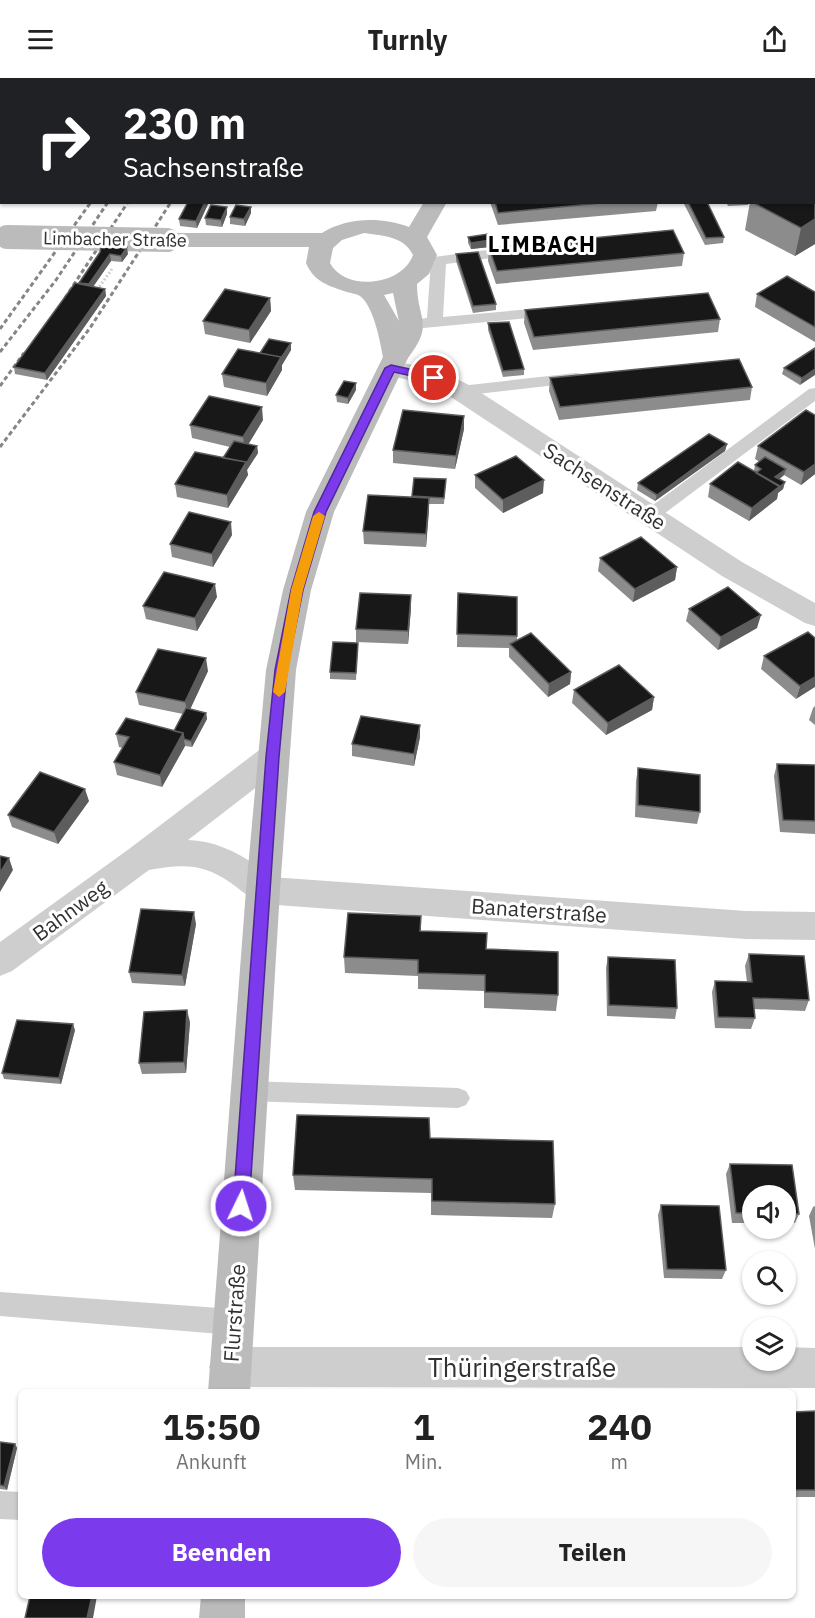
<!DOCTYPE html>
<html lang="de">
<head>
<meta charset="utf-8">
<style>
  body { margin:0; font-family:"IBM Plex Sans",sans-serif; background:#f6f6f6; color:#222; height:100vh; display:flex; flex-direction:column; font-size:22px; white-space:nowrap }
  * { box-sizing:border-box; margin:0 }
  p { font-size:20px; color:#767676 }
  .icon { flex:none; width:33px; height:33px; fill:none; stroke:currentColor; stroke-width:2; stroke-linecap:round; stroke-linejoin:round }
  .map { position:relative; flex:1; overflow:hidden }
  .panel { position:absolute; left:18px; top:1311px; width:778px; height:210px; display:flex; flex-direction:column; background:#fff; border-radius:9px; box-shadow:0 2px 4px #0004 }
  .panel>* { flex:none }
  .top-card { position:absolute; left:0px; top:0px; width:816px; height:126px; box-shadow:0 2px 4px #0004; background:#202124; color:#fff; overflow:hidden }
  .controls { position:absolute; left:742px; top:1107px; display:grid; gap:12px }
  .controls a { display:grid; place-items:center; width:54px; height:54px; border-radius:50%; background:#fff; box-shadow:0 2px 4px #0004; font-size:30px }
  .pin { position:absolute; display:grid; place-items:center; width:51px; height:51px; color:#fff; margin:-26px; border:3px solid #fff; border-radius:50%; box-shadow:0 2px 6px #0007 }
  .me { position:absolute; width:66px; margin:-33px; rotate:4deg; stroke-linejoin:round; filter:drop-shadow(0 0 4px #0008) }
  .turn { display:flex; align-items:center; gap:21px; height:126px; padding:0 24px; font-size:27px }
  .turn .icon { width:78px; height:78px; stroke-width:2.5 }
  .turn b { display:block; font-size:42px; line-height:51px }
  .eta { display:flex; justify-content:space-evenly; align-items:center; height:102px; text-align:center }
  .eta b { font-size:36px; font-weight:700; line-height:42px }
  .action { display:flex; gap:12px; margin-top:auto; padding:12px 24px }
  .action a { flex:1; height:69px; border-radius:36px; background:#7c3aed; color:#fff; font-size:24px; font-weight:700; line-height:69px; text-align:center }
  .action a+a { background:#f6f6f6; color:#222 }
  header { display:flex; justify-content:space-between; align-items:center; height:78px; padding:0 24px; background:#fff; font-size:27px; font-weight:700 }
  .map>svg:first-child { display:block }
</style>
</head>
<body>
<header><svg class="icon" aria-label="menu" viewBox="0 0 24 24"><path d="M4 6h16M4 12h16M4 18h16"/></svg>Turnly<svg class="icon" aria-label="share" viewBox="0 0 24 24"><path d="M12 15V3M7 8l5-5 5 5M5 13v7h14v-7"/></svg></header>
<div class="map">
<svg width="815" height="1540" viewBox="0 0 815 1540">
  <rect width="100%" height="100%" fill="#fff"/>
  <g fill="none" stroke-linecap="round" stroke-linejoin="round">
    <!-- path -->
    <path stroke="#cecece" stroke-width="3" stroke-dasharray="2 2" stroke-linecap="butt" d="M97 212 112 191"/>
    <!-- lane -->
    <path fill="#cecece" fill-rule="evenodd" d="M814 73H815V81H814Z
      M517 168 522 170 525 173 522 176 446 186 443 239 553 229 559 231 561 234 559 237 413 251 407 249 405 246 407 243 427 240 431 182 434 179Z
      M576 295 582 296 584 300 582 304 460 318 454 317 452 313 454 309 460 308Z
      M815 310V323L657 441H645L642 437 645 433 809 311Z
      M249 1003 458 1010 466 1013 470 1020 466 1027 458 1030 249 1023 241 1020 237 1013 241 1006Z
      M0 1214 233 1231 242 1235 246 1244 242 1253 233 1257 0 1238Z
      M0 1413 21 1414V1442L0 1441Z"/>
    <!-- street -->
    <path fill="#cecece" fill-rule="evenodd" d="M557 0H579L556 2Z
      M391 282 443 294 469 307 742 484 815 525V548L805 545 722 498 451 319 426 306 382 296 378 290 382 284Z
      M273 667 284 670 289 679 284 688 188 762C220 763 247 779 271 799L746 833 815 834V862L746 861 263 826C250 821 242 813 231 805 203 785 182 786 149 792L12 893 0 898V864L129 771 262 670Z
      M230 1269H753V1282H786V1269L815 1270V1310L230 1309 215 1303 209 1289 215 1275Z"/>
    <!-- secondary -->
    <path fill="#bbb" fill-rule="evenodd" d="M371 0H391V2H371Z
      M424 124H447L427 159 437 177 429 196 417 206C417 242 435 245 408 280L334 434 311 512 296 592 280 812 250 1314H208L246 812 266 592 283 512 306 434 383 279C380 263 374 229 360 218 357 216 351 215 347 214 329 208 314 204 306 185L309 169H167L159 167 155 162 159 157 167 155H322C348 139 381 139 409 149ZM364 155C383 158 404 158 413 177 402 208 345 214 330 185L333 170 342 162ZM393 215 398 239 399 243 384 217Z
      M201 1518H245V1540H199Z"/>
    <!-- rail -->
    <path stroke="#868686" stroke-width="3" stroke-dasharray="4.5 3" stroke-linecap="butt" d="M65 220 128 124
      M0 251 91 124
      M0 274 56 202 108 124
      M0 308 24 275
      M0 369 90 250 171 124"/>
    <!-- secondary-bridge -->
    <path stroke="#bbb" stroke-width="24" d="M7 159 167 162"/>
  </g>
  <!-- wall -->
  <path fill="#8c8c8c" d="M644 0H682L680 2H647Z
    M796 0H815V21L814 2H797Z
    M209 124 197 150 180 148 179 141Z
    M490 124H658L656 133 498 147Z
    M683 124H707L724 159 723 165 705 167Z
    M726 124H749L748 127 728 128Z
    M750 124H811L815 126V166L795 178 745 152Z
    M227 129V136L222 149 206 147 205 140Z
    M251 129V135L245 148 230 146V139Z
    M468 159 490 169 471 171 468 165Z
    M489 170 684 175 682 188 496 206 488 183Z
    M100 174 128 176 122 184 111 183 93 209 105 211 106 218 47 302 15 296 14 289 79 206V205Z
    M456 176 496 226V232L473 235 456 183Z
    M815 214V264L755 229 757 216Z
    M270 220 271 233 250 265 205 256 203 243Z
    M525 232 720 241 718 254 533 272 524 245Z
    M488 245 524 291V297L503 299 488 252Z
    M815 270 800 307 782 296 784 290Z
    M291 272 282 287V292L267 318 224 309 222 296 260 275Z
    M550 300 752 309 750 322 559 342 549 313Z
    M356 312 348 326 337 324 336 317Z
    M464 338V351L455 391 393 385V372Z
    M263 342 248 366 257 368 258 375 247 392 248 397 228 430 177 419 175 406 223 380 230 369 192 360 190 347Z
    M727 366 725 373 655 423 637 412 638 405Z
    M758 368 815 396 801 407 784 397 779 401 785 404 783 411 778 415 777 421 749 443 708 419 710 406 754 393 755 387 760 384 755 381Z
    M475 397 543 415 503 435 475 410Z
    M446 401 444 426H429L426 469 364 466 363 453Z
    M232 457 213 489 172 479 170 466Z
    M600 480 677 489 675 502 633 524 598 493Z
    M458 515 517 558V563L571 594 570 606 548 619 509 579V570L457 569Z
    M217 519 197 553 146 541 143 528Z
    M411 530 408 566 356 564V551Z
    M689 531 757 550 718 572 686 543Z
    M815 560 796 621 761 591 764 578Z
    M358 565 356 602 330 601V594Z
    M208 593 190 631 206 635 207 641 192 669 185 668 162 709 117 697 114 684 123 670 119 669 116 656 174 653 183 636 139 627 136 614Z
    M574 612 654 619 652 632 606 657 572 625Z
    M815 628V647L809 642 813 630Z
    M420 659 414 688 352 678V666Z
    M777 686 815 687V756L780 754 774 698Z
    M638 690 700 734 697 746 635 739 636 703Z
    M89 723 58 766 12 749 8 737Z
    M421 838V853L486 871 558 917 556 933 484 930V913L418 911V898L345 895 344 879Z
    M196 846 185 908 132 905 129 894Z
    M749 876 809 922 805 933 754 931 755 940 751 951 715 950 712 914 715 903 747 904 745 888Z
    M608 879 677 930 675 941 607 938 606 890Z
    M190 944 186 995 142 996 139 985Z
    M75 952 61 1006 4 1001 2 995Z
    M430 1060 555 1126 552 1140 431 1137V1115L295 1112 293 1097Z
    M730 1086 792 1087 799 1136 795 1145H786V1118H753V1145H732L726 1096Z
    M661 1127 726 1192 722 1201 664 1200 658 1137Z
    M815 1128V1171L809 1138 813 1129Z
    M815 1333V1419H794V1334Z
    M0 1364 15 1366 17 1370 7 1412 0 1411Z"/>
  <!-- shaded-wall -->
  <path fill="#5d5d5d" d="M667 0H682L680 2H667Z
    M205 124H209L197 150 196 143Z
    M227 129V136L222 149 221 142Z
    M251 129V135L245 148 244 141Z
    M815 141V166L795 178 801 150Z
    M491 162 490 169 471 171V165Z
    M127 169 128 176 122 184 121 178Z
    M110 176 111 183 90 213 89 206Z
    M105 211 106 218 47 302 45 295Z
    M270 220 271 233 250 265 249 252Z
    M291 265V272L282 287V292L267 318 266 305Z
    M815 291V297L800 307 802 300Z
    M356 305V312L348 326V320Z
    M262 329 263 342 245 372 243 359Z
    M464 338V351L455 391 456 378Z
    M727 366 725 373 655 423 657 417Z
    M257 368 258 375 247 392 248 397 228 430 227 417Z
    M815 386V396L801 407 804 394Z
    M786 391 784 397 774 406 775 399Z
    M544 402 543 415 503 435V422Z
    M785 404 783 411 778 415 777 421 749 443 752 430Z
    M429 420V433L426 469V456Z
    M231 444 232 457 213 489 212 476Z
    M677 489 675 502 633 524 635 511Z
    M215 506 217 519 197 553 195 540Z
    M411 517V530L408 566V553Z
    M761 537 757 550 718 572 721 559Z
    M206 580 208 593 188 636 185 624Z
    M571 594 570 606 548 619 549 606Z
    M815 599V609L796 621 800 608Z
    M654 619 652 632 606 657 608 645Z
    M206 635 207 641 192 669 191 663Z
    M420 647V659L414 688V676Z
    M183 655 185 668 162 709 160 697Z
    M85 711 89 723 58 766 54 754Z
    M9 780 13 792 0 814V795Z
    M194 834 196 846 185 908 182 897Z
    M187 932 190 944 186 995 184 984Z
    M73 946 75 952 61 1006 59 1000Z
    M15 1366 17 1370 7 1412 4 1408Z
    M92 1518H97L93 1540H87Z"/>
  <!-- building -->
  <path fill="#181818" stroke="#5d5d5d" stroke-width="1.5" d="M285 0H329L330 2H286Z
    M718 0H723L726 2H715Z
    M188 124H205L196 143 179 141Z
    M495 124H611L498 135Z
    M688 124H707L724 159 706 160Z
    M752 124H811L815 126V141L801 150Z
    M211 127 227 129 221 142 205 140Z
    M236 127 251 129 244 141 230 139Z
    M673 152 684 175 497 193 489 170Z
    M488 156 491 162 471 165 468 159Z
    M101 169H127L121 178 110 176 89 206 79 205 100 174Z
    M478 174 496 226 473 228 456 176Z
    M787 198 815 214V249L757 216Z
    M75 205 105 211 45 295 14 289Z
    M225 211 270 220 249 252 203 243Z
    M708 215 720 241 534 259 525 232Z
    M509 244 524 291 503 293 488 245Z
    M269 261 291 265 281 280V279L260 275Z
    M815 270V291L802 300 784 290Z
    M238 271 281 279 266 305 222 296Z
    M739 281 752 309 560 329 550 300Z
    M344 303 356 305 348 320 336 317Z
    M209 318 262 329 243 359 190 347Z
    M403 332 464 338 456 378 393 372Z
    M806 332 815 337V386L804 394 758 368Z
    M709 356 727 366 657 417 638 405Z
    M234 363 257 368 246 386V384L223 380Z
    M195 374 246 384 227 417 175 406Z
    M516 378 544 402 503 422 475 397Z
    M765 379 786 391 775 399 785 404 780 409 756 395 761 391 755 387Z
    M738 384 780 408 752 430 710 406Z
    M414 400 446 401 444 420 412 418Z
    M368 417 429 420 426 456 363 453Z
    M189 434 231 444 212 476 170 466Z
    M641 459 677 489 635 511 600 480Z
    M164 494 215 506 195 540 143 528Z
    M728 509 761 537 721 559 689 531Z
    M360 515 411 517 408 553 356 551Z
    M458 515 517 519V558L457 556Z
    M808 554 815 560V599L800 608 764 578Z
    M531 555 571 594 549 606 510 566Z
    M333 564 358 565 356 595 330 594Z
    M158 571 206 580 185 624 136 614Z
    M619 587 654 619 608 645 574 612Z
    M186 630 206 635 191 663 184 661 183 655 174 653Z
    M361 638 420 647 414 676 352 666Z
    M126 640 183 655 160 697 114 684 129 659 116 656Z
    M777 686 815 687V743L783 742Z
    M638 690 700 697V734L638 727Z
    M40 694 85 711 54 754 8 737Z
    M0 778 9 780 0 795Z
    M141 831 194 834 182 897 129 894Z
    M348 835 421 838 420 853 487 855 486 871 558 874V917L485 914V897L418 895V882L344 879Z
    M749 876 804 878 809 922 753 920 755 940 718 939 715 903 752 904Z
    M608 879 675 882 677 930 609 927Z
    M187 932 184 984 139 985 144 934Z
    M17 942 73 946 59 1000 2 995Z
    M297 1037 429 1040 430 1060 553 1063 555 1126 432 1123V1101L293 1097Z
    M730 1086 792 1087 799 1136 786 1135V1118H753V1135H736Z
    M661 1127 719 1128 726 1192 667 1191Z
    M815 1333V1412H794V1334Z
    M0 1364 15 1366 4 1408 0 1407Z
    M30 1518H92L87 1540H25Z"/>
  <!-- route -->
  <path fill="#7c3aed" stroke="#51269a" stroke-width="1.5" d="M391 287 437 297 439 300 434 303 394 294 326 434 303 512 287 592 279 679 249 1128 247 1134 241 1136 235 1134 233 1128 266 679 275 592 291 512 314 434 385 290Z"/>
  <!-- slow -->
  <path fill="#f59e0b" d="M319 434 325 438 303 512 285 614 279 619 273 614 291 512 313 438Z"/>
  <g text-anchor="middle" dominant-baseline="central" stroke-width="6" stroke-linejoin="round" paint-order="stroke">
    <!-- far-street labels -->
    <g font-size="18" fill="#313131" stroke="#fff">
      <text transform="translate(115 161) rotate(1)">Limbacher Straße</text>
    </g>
    <!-- street labels -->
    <g font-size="21" fill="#313131" stroke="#fff">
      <text transform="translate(605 408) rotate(33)">Sachsenstraße</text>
      <text transform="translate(70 832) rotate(-36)">Bahnweg</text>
      <text transform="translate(539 832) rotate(4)">Banaterstraße</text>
      <text transform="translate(234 1235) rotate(-86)">Flurstraße</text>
    </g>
    <!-- far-district labels -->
    <g font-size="22" font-weight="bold" letter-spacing="1.5" fill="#000" stroke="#fff">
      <text x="542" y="165">LIMBACH</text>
    </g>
    <!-- near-street labels -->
    <g font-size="26" fill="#313131" stroke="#fff">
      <text x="522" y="1289">Thüringerstraße</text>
    </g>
  </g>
</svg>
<div class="controls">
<a><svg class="icon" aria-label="sound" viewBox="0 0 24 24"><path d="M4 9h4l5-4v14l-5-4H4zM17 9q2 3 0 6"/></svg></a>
<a><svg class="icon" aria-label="search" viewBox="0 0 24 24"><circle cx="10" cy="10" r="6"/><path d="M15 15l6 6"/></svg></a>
<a><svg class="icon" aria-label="layers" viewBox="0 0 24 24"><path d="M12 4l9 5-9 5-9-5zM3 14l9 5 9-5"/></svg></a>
</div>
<div class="pin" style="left:434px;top:300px;background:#d93025"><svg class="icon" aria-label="arrive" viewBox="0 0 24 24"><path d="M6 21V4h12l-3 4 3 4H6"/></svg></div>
<svg class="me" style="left:241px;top:1128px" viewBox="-20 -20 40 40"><circle r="17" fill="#7c3aed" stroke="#fff" stroke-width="3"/><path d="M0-11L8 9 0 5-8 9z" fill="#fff"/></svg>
<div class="top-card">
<div class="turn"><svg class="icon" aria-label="right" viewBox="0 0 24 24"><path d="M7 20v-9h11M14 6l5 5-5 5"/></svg><div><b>230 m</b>Sachsenstraße</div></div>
</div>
<section class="panel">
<div class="eta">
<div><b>15:50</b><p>Ankunft</p></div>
<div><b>1</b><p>Min.</p></div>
<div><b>240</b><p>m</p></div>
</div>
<div class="action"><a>Beenden</a><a>Teilen</a></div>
</section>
</div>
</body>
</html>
